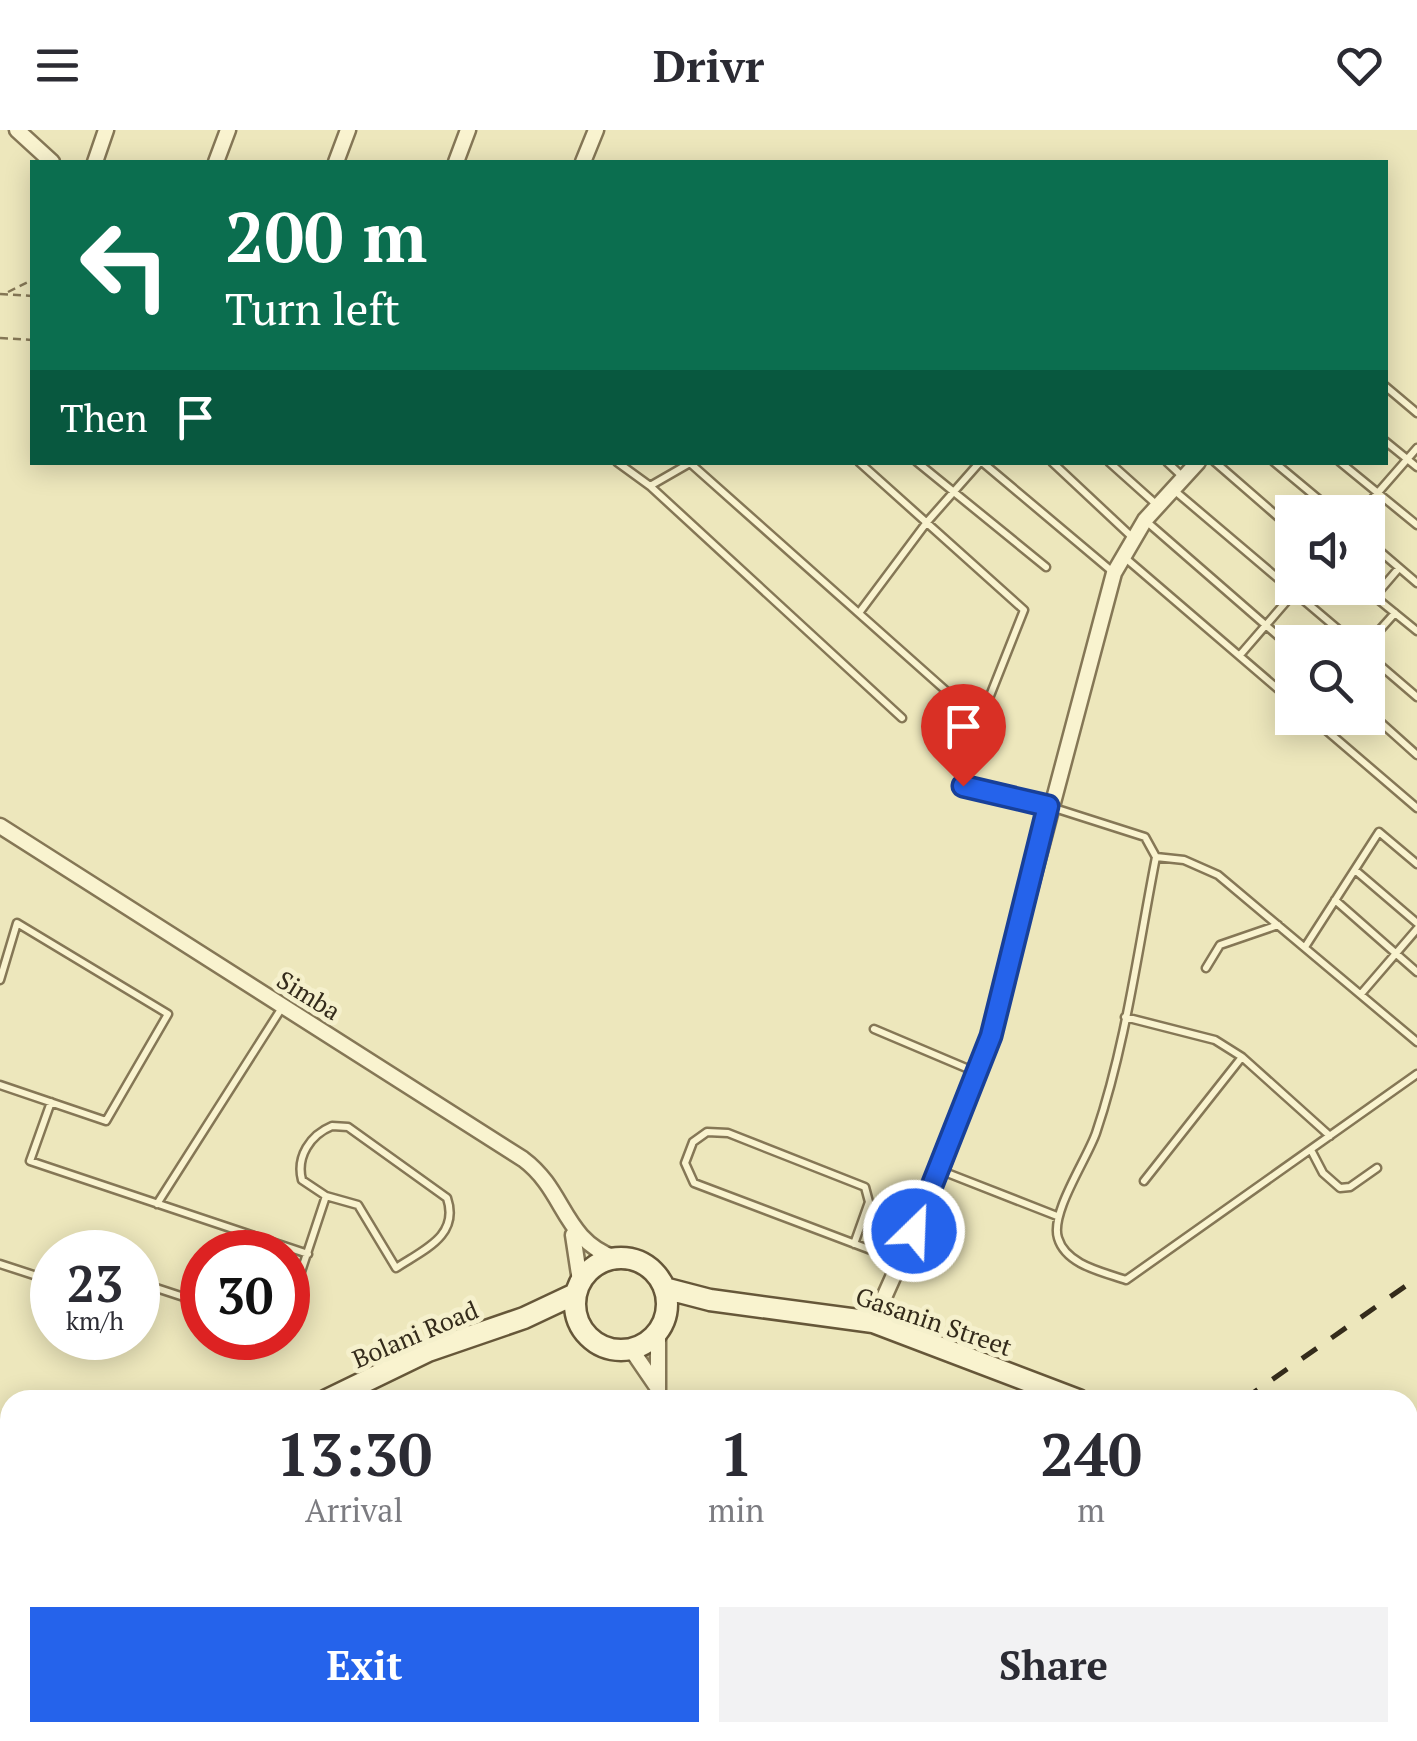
<!DOCTYPE html>
<html lang="en">
<head>
<meta charset="utf-8">
<style>
  body { margin:0; font-family:"PT Serif",serif; background:#f2f2f3; color:#2b2b33; height:100vh; display:flex; flex-direction:column; font-size:38px; white-space:nowrap }
  * { box-sizing:border-box; margin:0 }
  p { font-size:32px; color:#7c7c81 }
  .icon { flex:none; width:55px; height:55px; fill:none; stroke:currentColor; stroke-width:2; stroke-linecap:round; stroke-linejoin:round }
  .map { position:relative; flex:1; overflow:hidden }
  .panel { position:absolute; left:0px; top:1260px; width:1418px; height:352px; display:flex; flex-direction:column; background:#fff; border-radius:30px 30px 0 0; box-shadow:0 5px 25px #0003 }
  .panel>* { flex:none }
  .top-card { position:absolute; left:30px; top:30px; width:1358px; height:305px; border-radius:0px; box-shadow:0 5px 25px #0003; background:#0b6e4f; color:#fff; overflow:hidden }
  .controls { position:absolute; left:1275px; top:365px; display:grid; gap:20px }
  .controls a { display:grid; place-items:center; width:110px; height:110px; border-radius:0px; background:#fff; box-shadow:0 5px 25px #0003; font-size:50px }
  .speed { position:absolute; left:30px; top:1100px; display:flex; gap:20px; font-size:50px; font-weight:700; text-align:center }
  .speed>* { display:grid; place-content:center; width:130px; height:130px; border-radius:50%; background:#fff; box-shadow:0 5px 25px #0003; line-height:1 }
  .speed small { font-size:25px; font-weight:400 }
  .speed .limit { border:15px solid #d22; background:#fff; color:#111 }
  .pin { position:absolute; display:grid; place-items:center; width:85px; height:85px; color:#fff; margin:-102px -42px; border-radius:50% 50% 50% 0; rotate:-45deg; box-shadow:0 0 10px #0007 }
  .pin .icon { rotate:45deg }
  .me { position:absolute; width:110px; margin:-55px; rotate:24deg; stroke-linejoin:round; filter:drop-shadow(0 0 8px #0008) }
  .turn { display:flex; align-items:center; gap:35px; height:210px; padding:0 30px; font-size:45px }
  .turn .icon { width:130px; height:130px; stroke-width:2.5 }
  .turn b { display:block; font-size:70px; line-height:85px }
  .then { display:flex; align-items:center; height:95px; padding:0 30px; background:#0003; gap:20px; font-size:38px }
  .eta { display:flex; justify-content:space-evenly; align-items:center; height:170px; text-align:center }
  .eta b { font-size:60px; font-weight:600; line-height:70px }
  .button { display:flex; gap:20px; margin-top:auto; padding:20px 30px }
  .button a { flex:1; height:115px; border-radius:0px; background:#2563eb; color:#fff; font-size:40px; font-weight:600; line-height:115px; text-align:center }
  .button a+a { background:#f2f2f3; color:#2b2b33 }
  header { display:flex; justify-content:space-between; align-items:center; height:130px; padding:0 30px; background:#fff; font-size:45px; font-weight:600 }
  .map>svg:first-child { display:block }
</style>
</head>
<body>
<header><svg class="icon" aria-label="menu" viewBox="0 0 24 24"><path d="M4 6h16M4 12h16M4 18h16"/></svg>Drivr<svg class="icon" aria-label="heart" viewBox="0 0 24 24"><path d="M12 20l-8-8c-3-5 5-10 8-4 3-6 11-1 8 4z"/></svg></header>
<div class="map">
<svg width="1417" height="1611" viewBox="0 0 1417 1611">
  <rect width="100%" height="100%" fill="#ede7bc"/>
  <g fill="none" stroke-linecap="round" stroke-linejoin="round">
    <defs>
      <path id="lane" d="M1385 256 1417 283
        M1385 311 1417 337
        M617 332 650 356 902 588
        M859 332 1024 480 980 591 960 618
        M917 332 1046 437
        M982 332 1114 443
        M1052 332 1132 407
        M1109 332 1157 375
        M1167 332 1184 348
        M1215 332 1292 399
        M1274 332 1334 382
        M1340 332 1417 395
        M650 356 690 333 980 591
        M1175 361 1353 512
        M1361 382 1417 318
        M1146 391 1292 518
        M1368 411 1417 453
        M1123 426 1292 571
        M1364 458 1417 501
        M1375 466 1399 438
        M859 483 927 392 980 332
        M1368 513 1395 483
        M1240 525 1298 458
        M1368 525 1417 567
        M1368 581 1417 625
        M1312 588 1417 678
        M963 656 1048 676 1145 707 1156 727 1184 730 1218 745 1417 912
        M1156 727C1138 819 1126 914 1096 1003 1087 1029 1050 1083 1058 1108 1066 1135 1103 1142 1126 1150L1417 944
        M1355 740 1417 793
        M1335 770 1417 842
        M1305 817 1379 702 1417 734
        M1206 838 1220 815 1278 795
        M0 850 17 793 168 884 106 991 0 955
        M1361 864 1417 799
        M1125 887 1215 910 1242 927 1330 1006
        M874 899 978 943
        M51 972 30 1031 308 1124
        M332 996 348 997 447 1068C460 1106 423 1120 396 1138L358 1075 326 1066 302 1050C296 1027 310 1005 332 996Z
        M1311 1020 1323 1043 1340 1058 1350 1057 1377 1038
        M942 1041 1057 1086
        M1144 1051 1242 927
        M157 1074 283 876
        M854 1114 869 1072 865 1057 728 1003 707 1002 693 1012 685 1033 694 1053 900 1131
        M0 1134 52 1151
        M138 1152 202 1173
        M288 1181 326 1066"/>
      <path id="street" d="M17 0 52 32
        M95 32 106 0
        M216 32 228 0
        M336 32 348 0
        M456 32 468 0
        M583 32 596 0
        M0 696 523 1029C566 1061 562 1109 615 1128
        M573 1105 580 1151
        M873 1192 941 1040 991 906 1114 443 1145 390 1198 332
        M631 1219 657 1257
        M658 1270V1202
        M1408 1420 1417 1411
        M221 1602 227 1611
        M942 1602 943 1611
        M398 1611 410 1602
        M1139 1611 1152 1602"/>
      <path id="secondary" d="M575 1174a46 46 0 1 1 92 0a46 46 0 1 1-92 0Z
        M664 1158 710 1170 873 1192 1078 1270
        M327 1270 428 1221 524 1188 575 1164
        M1408 1401 1417 1405
        M0 1416 10 1413
        M1406 1611 1417 1596"/>
    </defs>
    <!-- lane casing -->
    <use href="#lane" stroke="#857756" stroke-width="11"/>
    <!-- street casing -->
    <use href="#street" stroke="#857756" stroke-width="19"/>
    <!-- secondary casing -->
    <use href="#secondary" stroke="#665739" stroke-width="25"/>
    <!-- path -->
    <path stroke="#857756" stroke-width="2.5" stroke-dasharray="8 5" stroke-linecap="butt" d="M8 162 32 150
      M0 164 32 166
      M0 208 32 210"/>
    <!-- lane -->
    <use href="#lane" stroke="#f9f3cf" stroke-width="6"/>
    <!-- street -->
    <use href="#street" stroke="#f9f3cf" stroke-width="14"/>
    <!-- secondary -->
    <use href="#secondary" stroke="#f9f3cf" stroke-width="20"/>
    <!-- rail -->
    <path stroke="#342b1b" stroke-width="5" stroke-dasharray="18 18" stroke-linecap="butt" d="M1243 1270 1417 1148
      M755 1611 768 1602"/>
  </g>
  <g fill="none" stroke-linecap="round" stroke-linejoin="round">
    <defs>
      <path id="route" d="M914 1101 991 906 1048 676 963 656"/>
    </defs>
    <!-- route casing -->
    <use href="#route" stroke="#184099" stroke-width="25"/>
    <!-- route -->
    <use href="#route" stroke="#2563eb" stroke-width="18"/>
  </g>
  <g text-anchor="middle" dominant-baseline="central" stroke-width="10" stroke-linejoin="round" paint-order="stroke">
    <!-- street labels -->
    <g font-size="25" fill="#342b1b" stroke="#f5f0cc">
      <text transform="translate(309 865) rotate(32)">Simba</text>
      <text transform="translate(934 1191) rotate(19)">Gasanin Street</text>
      <text transform="translate(415 1204) rotate(-23)">Bolani Road</text>
    </g>
  </g>
</svg>
<div class="controls">
<a><svg class="icon" aria-label="sound" viewBox="0 0 24 24"><path d="M4 9h4l5-4v14l-5-4H4zM17 9q2 3 0 6"/></svg></a>
<a><svg class="icon" aria-label="search" viewBox="0 0 24 24"><circle cx="10" cy="10" r="6"/><path d="M15 15l6 6"/></svg></a>
</div>
<div class="speed"><div>23<small>km/h</small></div><div class="limit">30</div></div>
<div class="pin" style="left:963px;top:656px;background:#d93025"><svg class="icon" aria-label="arrive" viewBox="0 0 24 24"><path d="M6 21V4h12l-3 4 3 4H6"/></svg></div>
<svg class="me" style="left:914px;top:1101px" viewBox="-20 -20 40 40"><circle r="17" fill="#2563eb" stroke="#fff" stroke-width="3"/><path d="M0-11L8 9 0 5-8 9z" fill="#fff"/></svg>
<div class="top-card">
<div class="turn"><svg class="icon" aria-label="left" viewBox="0 0 24 24"><path d="M17 20v-9H6M10 6l-5 5 5 5"/></svg><div><b>200 m</b>Turn left</div></div>
<div class="then">Then<svg class="icon" aria-label="arrive" viewBox="0 0 24 24"><path d="M6 21V4h12l-3 4 3 4H6"/></svg></div>
</div>
<section class="panel">
<div class="eta">
<div><b>13:30</b><p>Arrival</p></div>
<div><b>1</b><p>min</p></div>
<div><b>240</b><p>m</p></div>
</div>
<div class="button"><a>Exit</a><a>Share</a></div>
</section>
</div>
</body>
</html>
